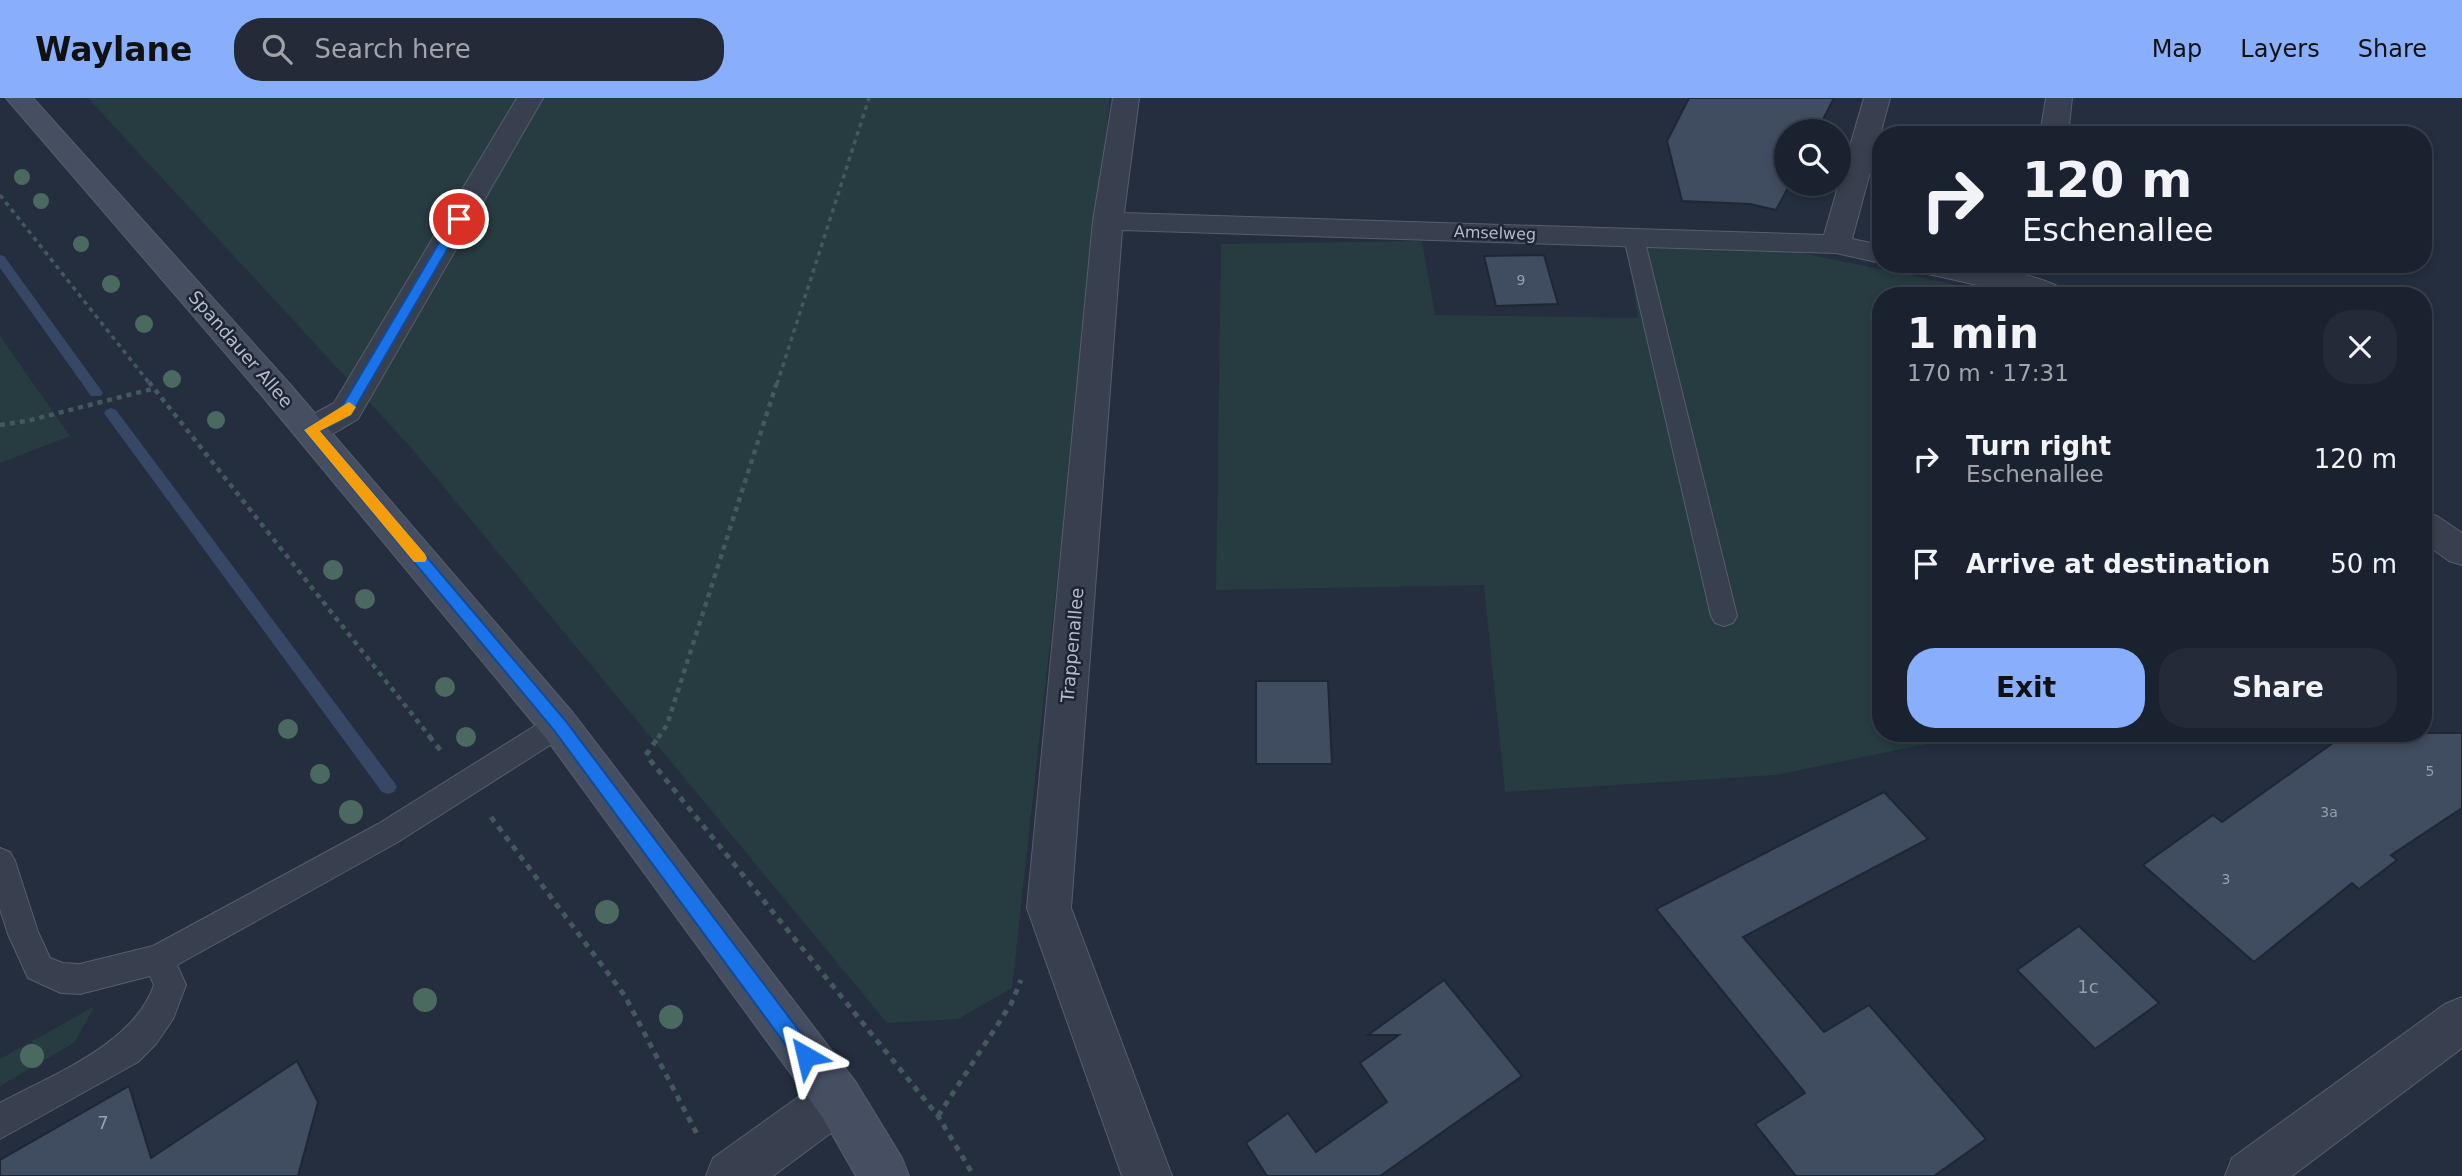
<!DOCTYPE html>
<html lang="en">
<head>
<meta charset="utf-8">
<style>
  body { margin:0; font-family:"DejaVu Sans",sans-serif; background:#242a37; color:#f1f3f6; height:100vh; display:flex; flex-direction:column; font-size:26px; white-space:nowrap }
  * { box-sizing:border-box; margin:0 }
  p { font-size:23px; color:#a0a4aa }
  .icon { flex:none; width:38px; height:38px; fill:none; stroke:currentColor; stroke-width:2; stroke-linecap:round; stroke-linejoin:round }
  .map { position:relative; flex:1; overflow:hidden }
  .details { position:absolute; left:1872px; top:189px; width:560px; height:455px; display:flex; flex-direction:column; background:#1b222f; border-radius:28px; box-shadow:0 4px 10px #0003,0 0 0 2px #393f4b }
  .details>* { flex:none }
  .banner { position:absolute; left:1872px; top:28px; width:560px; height:147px; border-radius:28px; box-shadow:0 4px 10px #0003,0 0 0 2px #393f4b; background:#1b222f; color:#f1f3f6; overflow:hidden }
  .fabs { position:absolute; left:1774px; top:21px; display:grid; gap:14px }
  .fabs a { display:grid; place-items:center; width:77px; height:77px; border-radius:50%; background:#1b222f; box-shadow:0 4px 10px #0003,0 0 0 2px #393f4b; font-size:35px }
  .pin { position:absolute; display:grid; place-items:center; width:60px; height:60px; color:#fff; margin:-30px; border:4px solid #fff; border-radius:50%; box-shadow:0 2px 7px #0007 }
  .me { position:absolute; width:77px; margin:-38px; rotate:323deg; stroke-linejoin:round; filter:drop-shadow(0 0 5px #0008) }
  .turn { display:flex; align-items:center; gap:24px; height:147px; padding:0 35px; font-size:32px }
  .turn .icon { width:91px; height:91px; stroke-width:2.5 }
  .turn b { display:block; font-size:49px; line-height:60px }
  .round { display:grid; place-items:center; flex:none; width:74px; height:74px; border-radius:28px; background:#242a37 }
  .head { display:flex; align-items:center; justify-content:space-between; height:119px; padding:0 35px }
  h1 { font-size:42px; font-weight:700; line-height:52px }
  .button { display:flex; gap:14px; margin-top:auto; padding:14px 35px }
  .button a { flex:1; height:80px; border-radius:28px; background:#89aefb; color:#111; font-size:28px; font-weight:700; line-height:80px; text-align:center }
  .button a+a { background:#242a37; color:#f1f3f6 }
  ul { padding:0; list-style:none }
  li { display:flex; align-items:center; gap:21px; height:105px; padding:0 35px }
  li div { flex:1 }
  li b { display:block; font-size:26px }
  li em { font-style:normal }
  header { display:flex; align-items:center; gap:42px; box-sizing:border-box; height:98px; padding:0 35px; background:#89aefb; color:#111 }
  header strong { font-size:33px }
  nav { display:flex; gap:38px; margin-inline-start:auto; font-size:24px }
  .search { width:490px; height:63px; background:#242a37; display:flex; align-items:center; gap:18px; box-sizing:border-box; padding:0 24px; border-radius:28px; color:#a0a4aa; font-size:26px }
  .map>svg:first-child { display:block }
</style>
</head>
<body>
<header>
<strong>Waylane</strong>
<div class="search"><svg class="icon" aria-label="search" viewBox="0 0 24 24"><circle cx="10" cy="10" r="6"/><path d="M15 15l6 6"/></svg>Search here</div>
<nav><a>Map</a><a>Layers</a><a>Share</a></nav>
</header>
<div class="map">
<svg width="2462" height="1078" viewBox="0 0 2462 1078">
  <rect width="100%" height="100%" fill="#242e3f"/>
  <!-- green -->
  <path fill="#263c40" d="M88 0H1110L1012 890 958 921 887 925 415 354Z
    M1422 143 1435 217 1638 220 1628 147 1797 154 2010 198H1881V635H1980L1776 677 1505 694 1484 487 1216 492 1221 146Z
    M0 238 70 338 0 365Z
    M95 908 74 945 0 988V961Z"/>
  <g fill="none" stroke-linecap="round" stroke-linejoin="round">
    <!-- stream -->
    <path fill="#374867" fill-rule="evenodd" d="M0 157 4 158 101 292 103 295 101 298H91L0 170Z
      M111 310 116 312 394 684 397 689 394 694 388 696 382 694 106 318 104 315 106 312Z"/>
  </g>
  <!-- building -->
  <path fill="#404c5f" stroke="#1f2736" stroke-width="2" d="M1689 0H1834L1817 33H1787V86H1790L1776 112 1750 106 1682 103 1667 43Z
    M1544 157 1558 206 1496 208 1484 158Z
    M1256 583H1328L1332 666H1256Z
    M2347 635H2462V710L2391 757 2397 762 2359 791 2352 785 2254 864 2143 767 2213 717 2222 724Z
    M1884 694 1928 741 1743 839 1824 934 1869 907 1986 1041 1934 1078H1796L1755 1026 1805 995 1656 811Z
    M2079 828 2159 905 2095 951 2017 872Z
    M1444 882 1522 978 1380 1078H1267L1246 1045 1288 1015 1316 1054 1387 1004 1360 965 1399 937H1368Z
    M297 963 318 1004 298 1078H0V1062L129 988 151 1060Z"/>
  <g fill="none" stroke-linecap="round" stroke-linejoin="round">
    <defs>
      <path id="service" d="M1634 134 1641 136 1644 140 1737 518 1733 525 1724 528 1715 525 1711 518 1624 140 1627 136Z
        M559 616 569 619 573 627 569 635 398 744 177 867 186 887 173 921 156 946 138 964 0 1041V1005C53 976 133 947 154 887L150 878 80 896 61 895 28 880 8 836 0 811V750L10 754 15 763 38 834 50 860 63 865 80 866 153 848 378 726 549 619Z"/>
      <path id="minor" d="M517 0H543L358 321C339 332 321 347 299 340L294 332 299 324 334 305Z
        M1113 0H1139L1124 115 1824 137 1864 0H1890L1852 141 1881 147V165L1836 155 1122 132 1071 810 1172 1078H1122L1027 810 1093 123Z
        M2046 0H2072L2068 37H2040Z
        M1911 166C1931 166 1952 164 1972 167 1994 170 2059 180 2070 198H2026L1915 173Z
        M2424 414 2437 418 2462 435V467L2449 463 2424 445Z
        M2462 899V950L2292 1078H2225L2232 1060 2445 906Z
        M838 976 855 983 862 1000 855 1017 773 1078H706L713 1060 821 983Z"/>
      <path id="secondary" d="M6 0H33L288 284 573 615 855 983 902 1060 909 1078H856L821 1017 545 639 264 300Z"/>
    </defs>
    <!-- service casing -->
    <use href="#service" stroke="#565e6d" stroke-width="2"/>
    <!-- minor casing -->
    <use href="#minor" stroke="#565e6d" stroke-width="2"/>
    <!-- secondary casing -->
    <use href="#secondary" stroke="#565e6d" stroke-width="2"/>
    <!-- path-far2 -->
    <path stroke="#44595d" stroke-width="3.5" stroke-dasharray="4.5 4.5" stroke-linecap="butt" d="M0 97 150 286
      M777 286 869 0"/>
    <!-- path-far1 -->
    <path stroke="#44595d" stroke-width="4.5" stroke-dasharray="5 5" stroke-linecap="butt" d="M149 284 431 640
      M0 327 27 323 152 291
      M658 640 667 627 777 284"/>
    <!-- path -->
    <path stroke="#44595d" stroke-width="5" stroke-dasharray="6 6" stroke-linecap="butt" d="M429 638 441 653
      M646 657 659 638
      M650 662 938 1018 974 1078
      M491 719 625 898 697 1036
      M938 1018 1011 906 1021 882"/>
    <!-- service -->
    <use href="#service" fill="#38404f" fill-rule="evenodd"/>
    <!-- minor -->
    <use href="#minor" fill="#38404f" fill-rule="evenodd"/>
    <!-- secondary -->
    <use href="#secondary" fill="#464f62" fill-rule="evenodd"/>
  </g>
  <!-- trees -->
  <g fill="#4b6a5f">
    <circle cx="22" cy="79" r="8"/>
    <circle cx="41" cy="103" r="8"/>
    <circle cx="81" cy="146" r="8"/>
    <circle cx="111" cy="186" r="9"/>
    <circle cx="144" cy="226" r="9"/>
    <circle cx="172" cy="281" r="9"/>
    <circle cx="216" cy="322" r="9"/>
    <circle cx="333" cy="472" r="10"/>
    <circle cx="365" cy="501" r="10"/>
    <circle cx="445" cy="589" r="10"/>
    <circle cx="288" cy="631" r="10"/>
    <circle cx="466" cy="639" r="10"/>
    <circle cx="320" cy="676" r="10"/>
    <circle cx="351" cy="714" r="12"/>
    <circle cx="607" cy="814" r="12"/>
    <circle cx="425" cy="902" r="12"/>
    <circle cx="671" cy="919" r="12"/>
    <circle cx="32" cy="958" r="12"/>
  </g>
  <!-- route -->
  <path fill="#1a73e8" stroke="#114b97" stroke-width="2" d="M459 117 465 121 351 317 320 333 565 622 813 951 816 958 813 965 806 968 799 965 553 631 304 332 341 310 453 121Z"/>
  <!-- slow -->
  <path fill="#f59e0b" d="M349 304 356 309 351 317 320 333 425 456 427 460 425 464H414L304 332Z"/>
  <g text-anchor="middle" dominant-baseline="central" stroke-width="5" stroke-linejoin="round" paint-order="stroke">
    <!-- number labels -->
    <g font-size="14" fill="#979faf">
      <text x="1521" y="182">9</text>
      <text x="2430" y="673">5</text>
      <text x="2329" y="714">3a</text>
      <text x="2226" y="781">3</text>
    </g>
    <!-- far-street labels -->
    <g font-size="16" fill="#b4bbca" stroke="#1d2534">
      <text transform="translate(1495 135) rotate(2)">Amselweg</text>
    </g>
    <!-- street labels -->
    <g font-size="18" fill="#b4bbca" stroke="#1d2534">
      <text transform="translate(241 251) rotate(49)">Spandauer Allee</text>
      <text transform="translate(1072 547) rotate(-85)">Trappenallee</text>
    </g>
    <!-- near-number labels -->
    <g font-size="18" fill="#979faf">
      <text x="2088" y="888">1c</text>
      <text x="103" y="1024">7</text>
    </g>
  </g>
</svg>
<div class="fabs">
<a><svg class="icon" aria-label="search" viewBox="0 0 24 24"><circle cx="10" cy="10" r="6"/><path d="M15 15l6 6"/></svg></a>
</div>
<div class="pin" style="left:459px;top:121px;background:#d93025"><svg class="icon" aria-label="arrive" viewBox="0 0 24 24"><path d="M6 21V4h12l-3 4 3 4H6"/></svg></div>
<svg class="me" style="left:806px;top:958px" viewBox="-20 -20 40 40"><path d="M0-17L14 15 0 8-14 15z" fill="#1a73e8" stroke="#fff" stroke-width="4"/></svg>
<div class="banner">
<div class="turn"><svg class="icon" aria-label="right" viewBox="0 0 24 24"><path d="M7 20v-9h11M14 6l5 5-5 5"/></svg><div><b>120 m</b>Eschenallee</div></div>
</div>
<section class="details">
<div class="head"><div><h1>1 min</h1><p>170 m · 17:31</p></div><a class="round"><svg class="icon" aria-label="close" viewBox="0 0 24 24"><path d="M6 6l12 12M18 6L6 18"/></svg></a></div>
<ul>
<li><svg class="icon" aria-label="right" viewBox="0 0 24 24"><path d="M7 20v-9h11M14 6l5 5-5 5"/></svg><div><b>Turn right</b><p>Eschenallee</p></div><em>120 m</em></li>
<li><svg class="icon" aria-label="arrive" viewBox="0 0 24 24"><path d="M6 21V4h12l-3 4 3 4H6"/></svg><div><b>Arrive at destination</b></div><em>50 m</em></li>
</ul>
<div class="button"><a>Exit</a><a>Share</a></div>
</section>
</div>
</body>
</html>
